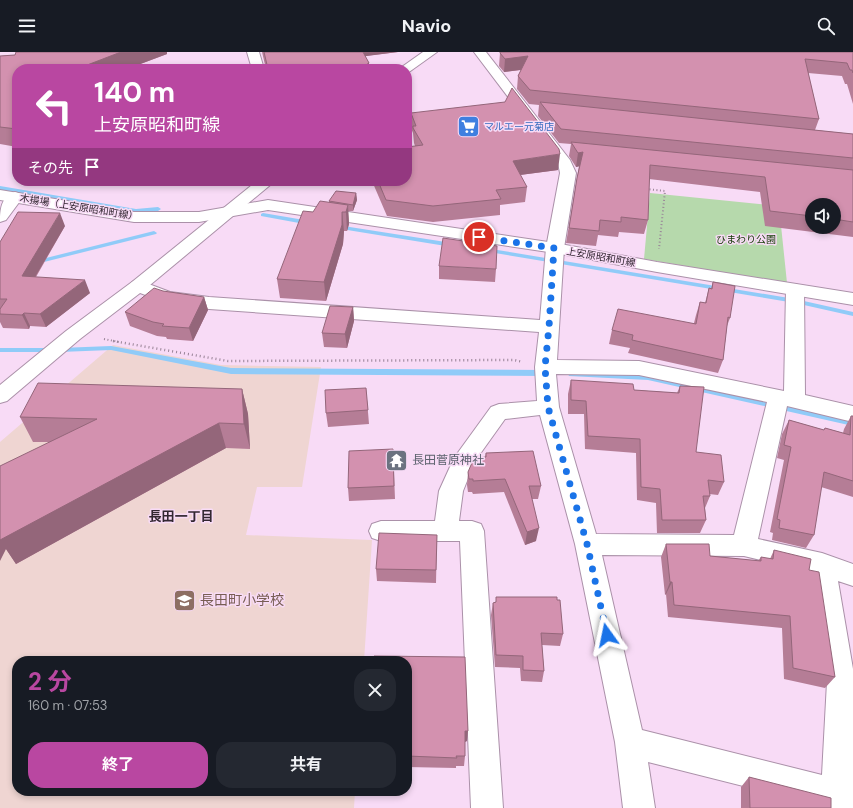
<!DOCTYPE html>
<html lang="ja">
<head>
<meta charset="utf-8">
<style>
  body { margin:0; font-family:"DM Sans","Noto Sans JP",sans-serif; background:#242831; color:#f1f3f6; height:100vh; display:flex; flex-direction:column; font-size:15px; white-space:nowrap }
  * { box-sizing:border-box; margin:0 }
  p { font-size:13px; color:#9ea1a6 }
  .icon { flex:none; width:22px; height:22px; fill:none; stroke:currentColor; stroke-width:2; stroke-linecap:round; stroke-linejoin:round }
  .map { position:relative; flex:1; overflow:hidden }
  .side { position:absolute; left:12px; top:604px; width:400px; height:140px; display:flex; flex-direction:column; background:#171b24; border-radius:16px; box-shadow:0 2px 6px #0003 }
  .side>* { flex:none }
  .hud { position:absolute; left:12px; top:12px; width:400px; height:122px; border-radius:16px; box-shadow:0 2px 6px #0003; background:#b947a1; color:#fff; overflow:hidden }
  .fabs { position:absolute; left:805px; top:146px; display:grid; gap:8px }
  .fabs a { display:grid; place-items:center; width:36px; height:36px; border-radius:50%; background:#171b24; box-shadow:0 2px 6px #0003; font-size:20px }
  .pin { position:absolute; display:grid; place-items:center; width:34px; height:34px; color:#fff; margin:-17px; border:2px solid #fff; border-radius:50%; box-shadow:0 1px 4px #0007 }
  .me { position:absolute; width:44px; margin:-22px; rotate:348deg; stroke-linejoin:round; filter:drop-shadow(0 0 3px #0008) }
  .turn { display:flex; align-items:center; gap:14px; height:84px; padding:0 16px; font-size:18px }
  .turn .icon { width:52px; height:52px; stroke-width:2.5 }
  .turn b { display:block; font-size:28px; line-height:34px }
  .then { display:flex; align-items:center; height:38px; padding:0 16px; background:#0003; gap:8px; font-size:15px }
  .round { display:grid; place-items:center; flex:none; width:42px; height:42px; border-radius:16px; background:#242831 }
  .headline { display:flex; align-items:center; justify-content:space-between; height:68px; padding:0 16px }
  h1 { font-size:24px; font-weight:700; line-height:30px; color:#b947a1 }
  .primary-button { display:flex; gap:8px; margin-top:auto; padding:8px 16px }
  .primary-button a { flex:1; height:46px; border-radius:16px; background:#b947a1; color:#fff; font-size:16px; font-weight:700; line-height:46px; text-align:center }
  .primary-button a+a { background:#242831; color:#f1f3f6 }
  header { display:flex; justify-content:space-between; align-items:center; height:52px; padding:0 16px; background:#171b24; font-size:18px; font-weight:700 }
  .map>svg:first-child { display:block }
</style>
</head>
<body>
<header><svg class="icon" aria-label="menu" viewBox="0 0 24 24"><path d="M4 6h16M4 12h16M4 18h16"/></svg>Navio<svg class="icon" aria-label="search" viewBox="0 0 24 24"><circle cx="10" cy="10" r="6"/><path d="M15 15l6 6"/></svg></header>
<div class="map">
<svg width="853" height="756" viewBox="0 0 853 756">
  <rect width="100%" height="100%" fill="#f8dbf6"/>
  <!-- education -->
  <path fill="#efd5d2" d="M113 293 221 313 321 315 302 435H257L246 483 372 488 364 609H17V739H355L354 756H0V390Z"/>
  <!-- green -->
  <path fill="#b6d9ac" d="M650 141 779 154 787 231 644 207Z"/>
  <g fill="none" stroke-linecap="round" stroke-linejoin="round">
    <!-- stream -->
    <path fill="#90cbf8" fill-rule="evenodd" d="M0 134 136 157 158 155 161 157 158 159 136 161 0 138Z
      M263 161 310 169 313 171 310 173 261 164V162Z
      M337 173 452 191 455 193 452 195 335 176 334 175Z
      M154 179 157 181 156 182 36 212 33 210 34 209Z
      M485 196 795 247 853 260V264L795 251 483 199 482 198Z
      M111 294 231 316 545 318 549 321 545 324 231 322 111 298 60 300H0V296H60Z
      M572 319 648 322 853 368V374L648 328 569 324 568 322Z"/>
    <defs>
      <path id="minor" d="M247 0H259L264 17H252Z
        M474 0H486L570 108 576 121 564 196 557 308 639 309 784 339 786 238 789 234 795 232 801 234 804 238 805 343 853 354V370L787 354 758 487 822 501 853 512V534L838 529 853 617V756H823V754L648 710 655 756H623L615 690 575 492 540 363 505 367 475 409 463 439 459 469H472L481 472 484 479 503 756H471L460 489H381L372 486 369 479 372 472 381 469H435L439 439 454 406 491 355 499 352 537 349 535 315 539 280 209 257 167 251 132 238 129 234 132 230 138 228 170 240 209 245 540 268 546 196 560 121 558 111ZM556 322 639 323 767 350 734 483 596 482 559 355ZM602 503 744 504 810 520 827 630 822 723 642 678Z
        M15 140 21 142 23 145 6 168 0 170C0 158 1 144 15 140Z"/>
      <path id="tertiary" d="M423 0H437L409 20H407V17H399Z
        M257 129H275L144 238 80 287 7 349 0 351V333L66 279 132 230Z"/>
      <path id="secondary" d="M0 138 134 160H199L268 148 555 191 657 210 853 241V253L657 220 555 201 268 158 199 170H134L0 148Z"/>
    </defs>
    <!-- minor casing -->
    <use href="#minor" stroke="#ab91a9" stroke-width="2"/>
    <!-- tertiary casing -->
    <use href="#tertiary" stroke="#ab91a9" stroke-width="2"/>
    <!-- secondary casing -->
    <use href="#secondary" stroke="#ab91a9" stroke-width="2"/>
    <!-- path-far1 -->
    <path stroke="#988396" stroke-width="2" stroke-dasharray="1 2.5" stroke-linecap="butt" d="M646 137 665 139 659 197
      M104 287 119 290"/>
    <!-- path -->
    <path stroke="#988396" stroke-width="2.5" stroke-dasharray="1 3" stroke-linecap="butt" d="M113 289 228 309 514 308 523 310"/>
    <!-- minor -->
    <use href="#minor" fill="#fff" fill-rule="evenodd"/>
    <!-- tertiary -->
    <use href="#tertiary" fill="#fff" fill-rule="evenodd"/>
    <!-- secondary -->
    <use href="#secondary" fill="#fff" fill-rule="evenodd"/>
  </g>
  <!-- wall -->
  <path fill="#b57d96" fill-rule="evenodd" d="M16 0H167V2L127 17H17V95L0 92V4L15 3Z
    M262 0H398L365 4 369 11V17H266Z
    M853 0V52L847 32H845L842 24 808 21 819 67 815 78 853 82V187V185L765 174 760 140 649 127 648 168 644 182 619 180 618 185 598 183 596 194 566 191 577 126 579 114 576 115 569 104 571 92 559 91 538 64 539 53 529 52 517 37 518 24 521 18 504 20 499 14 500 1ZM812 153H834V175H812Z
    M411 61 558 118 520 123 527 135 525 150 500 153V163L433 170 387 164 372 129H407L415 94 414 91 413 81 411 76Z
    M356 141 357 148 353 159H348L349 172 347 179H344L343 192 326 249 280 246 277 227 313 160 329 150V149Z
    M65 174 36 225 90 241 46 275 30 274 29 277 3 276 0 270V190Z
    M439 214 496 217 495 230 439 227Z
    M713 230 730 266 727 274 723 308 718 321 628 301 630 296 609 292 612 278 694 271 696 263 700 250 705 251 709 236 711 237Z
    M163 239 204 245 208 258 193 289 167 287 166 285 157 284 130 274 125 260Z
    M353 255 354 269 347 296 324 295 322 281Z
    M571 328 634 338 677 341 680 334 696 400 724 430 718 443 709 442 710 444 705 456 706 468 700 481H657L656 451 637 448 636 401 585 397 584 362H568V342Z
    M366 336 369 372 328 375 326 361Z
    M242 337 248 362 250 397 226 396 16 512 6 497 49 390H33L20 365Z
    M851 364H853V445L821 435 814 483 806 496 772 488 773 481 770 480 784 408 777 406 782 382 789 368 824 378 825 376 843 381 844 377Z
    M393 397 395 447 349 449 348 436Z
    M486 401 541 434 538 447H532L536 489 525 493 504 440 473 442 472 440H468L467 433 468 420 485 405Z
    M437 483 436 531 377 529 376 517Z
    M666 492 710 504 758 509 761 505 770 507 774 498 809 518 835 625 825 636 784 627 782 576 668 565 666 542 665 543 661 505Z
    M496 545 563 582 560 594 542 593 544 619 542 630 521 629 520 616 495 615 491 563 493 551 496 550Z
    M407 609 467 689 465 690V704L464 714H456V716L407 715Z
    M749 725 831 756H741V735Z"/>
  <!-- shaded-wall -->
  <path fill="#94667a" d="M121 0H167V2L127 17H83L82 15Z
    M358 0H398L359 5Z
    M528 4 527 17 504 20 505 7Z
    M369 11V17H360Z
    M583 100 581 114 576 115 578 101Z
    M560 102 558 118 512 124 513 109Z
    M356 141 357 148 353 159V153Z
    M348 153 349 172 347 179 346 160Z
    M342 160 344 179 343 192 326 249 324 230Z
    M60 161 65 174 28 237 22 224Z
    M85 228 90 241 46 275 40 262Z
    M204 245 208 258 193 289 189 276Z
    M353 255 354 269 347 296 345 282Z
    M24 261 30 274 29 277 22 263Z
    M242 337 248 362 250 397 244 372Z
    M219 371 226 396 16 512 6 497 0 509V487Z
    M539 476 536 489 525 493 527 480Z
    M670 530H672L666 542 665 543Z
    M465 679H468L467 689 464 690Z"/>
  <!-- building -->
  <path fill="#d391af" stroke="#94667a" d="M16 0H121L82 15 103 17H17V77L0 75V4L15 3Z
    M264 0H363L369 11 360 17H268Z
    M500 0H853V21L852 18H850L847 11 805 7 819 67 530 38 518 24 528 4 505 7 500 1Z
    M512 36 559 97 560 102 513 109 527 135 496 138 501 147 433 154 386 148 378 129H407V95L423 93 413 76V74H416L411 61 505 50Z
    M540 50 853 82V106L561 77Z
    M571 90 853 118V170L834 167V153H812V164L770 159 765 125 650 113 648 168 621 165V170L600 168 599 179 569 176 577 126 583 100 578 101Z
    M336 139 356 141 353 153 329 149Z
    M320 149 348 153 346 160H342V173L324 230 277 227 303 159 313 160Z
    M18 160 60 161 22 224 85 228 40 262 24 261 22 263 0 262V257L7 247H0V190Z
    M443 186 497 194 496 217 439 214Z
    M713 230 735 234 730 266 728 265 723 308 632 288 633 283 612 278 618 257 696 272 700 250 706 251 709 236 712 237Z
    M154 236 163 239 204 245 189 276 162 274 164 272 153 270 125 260Z
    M330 254 353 255 345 282 322 281Z
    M571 328 633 332 634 338 679 341 680 334 704 335 696 400 721 403 724 430 708 428 710 444H703L706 468H662L660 437 641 435 640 387 588 384 586 349 571 348Z
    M38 331 242 337 244 372 219 371 0 488V414L97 367 20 365Z
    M366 336 368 358 326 361 325 338Z
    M851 364H853V429L824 420 814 483 779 476 780 468 777 467 791 395 784 393 789 368 824 378 825 376 850 383Z
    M393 397 394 434 348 436 349 399Z
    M533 399 541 434H529L539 476 527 480 505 427 473 429V427H469L468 420 474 406 486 405V401Z
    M379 481 437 483 436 518 376 517Z
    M666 492H709L710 504 761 509V505L773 507 774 498 811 507 809 518 819 520 835 625 793 616 790 564 674 553 672 530H670Z
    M496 545H557V548H560L563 582 541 581 544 619 523 618V604L496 603 493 551 496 550Z
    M374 604 465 605 468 679H465V704H456L457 706 407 704V609H374Z
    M749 725 831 746V756H750Z"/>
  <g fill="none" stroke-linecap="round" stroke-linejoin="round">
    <!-- route -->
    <path stroke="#1a73e8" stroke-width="7" stroke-dasharray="0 12.6" d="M479 185 554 196 549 275 545 315 548 355 587 492 607 583"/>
  </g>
  <!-- icons -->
  <defs>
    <symbol id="supermarket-square" viewBox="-11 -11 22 22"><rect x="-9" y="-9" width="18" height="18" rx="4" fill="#3f7fe0" stroke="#f8dbf6"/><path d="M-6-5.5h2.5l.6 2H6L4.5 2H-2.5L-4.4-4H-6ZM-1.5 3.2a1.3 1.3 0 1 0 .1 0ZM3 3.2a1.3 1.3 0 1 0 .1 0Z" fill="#fff"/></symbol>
    <symbol id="temple-square" viewBox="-11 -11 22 22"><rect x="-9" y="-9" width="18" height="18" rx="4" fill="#6b7280" stroke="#f8dbf6"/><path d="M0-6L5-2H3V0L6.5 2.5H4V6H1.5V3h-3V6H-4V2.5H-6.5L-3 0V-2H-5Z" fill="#fff"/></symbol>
    <symbol id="school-square" viewBox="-11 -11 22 22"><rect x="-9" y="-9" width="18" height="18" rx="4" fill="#8d6e63" stroke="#f8dbf6"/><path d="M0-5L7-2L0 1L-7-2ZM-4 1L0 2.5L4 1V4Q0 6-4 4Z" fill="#fff"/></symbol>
  </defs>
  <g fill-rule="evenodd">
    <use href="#supermarket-square" x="456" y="62" width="25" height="25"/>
    <use href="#temple-square" x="384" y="396" width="25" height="25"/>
    <use href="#school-square" x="172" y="536" width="25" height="25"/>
  </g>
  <g text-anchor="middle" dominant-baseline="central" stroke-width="3" stroke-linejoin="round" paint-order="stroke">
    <!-- far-shop labels -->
    <g font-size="10" fill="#366cbe" stroke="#f8dbf6" text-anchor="start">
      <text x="484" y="74">マルエー元菊店</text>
    </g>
    <!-- far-street labels -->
    <g font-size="10" fill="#322731" stroke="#f8dbf6">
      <text transform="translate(79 155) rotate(9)">木揚場（上安原昭和町線）</text>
      <text transform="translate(601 205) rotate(10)">上安原昭和町線</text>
    </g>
    <!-- far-park labels -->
    <g font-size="10" fill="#103901" stroke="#f8dbf6">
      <text x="746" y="187">ひまわり公園</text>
    </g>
    <!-- worship labels -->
    <g font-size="12" fill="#5b616d" stroke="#f8dbf6" text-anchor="start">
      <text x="412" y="408">長田菅原神社</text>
    </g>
    <!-- neighbourhood labels -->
    <g font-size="13" font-weight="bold" fill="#322731" stroke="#f8dbf6">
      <text x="181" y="464">長田一丁目</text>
    </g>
    <!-- near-education labels -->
    <g font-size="14" fill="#785e54" stroke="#f8dbf6" text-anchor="start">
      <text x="200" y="548">長田町小学校</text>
    </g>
  </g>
</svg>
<div class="fabs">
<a><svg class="icon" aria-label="sound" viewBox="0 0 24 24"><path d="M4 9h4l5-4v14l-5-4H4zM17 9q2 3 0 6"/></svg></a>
</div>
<div class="pin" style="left:479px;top:185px;background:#d93025"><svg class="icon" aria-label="arrive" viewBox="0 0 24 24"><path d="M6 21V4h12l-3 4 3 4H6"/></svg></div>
<svg class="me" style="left:607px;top:583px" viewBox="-20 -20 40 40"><path d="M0-17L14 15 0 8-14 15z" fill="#1a73e8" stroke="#fff" stroke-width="4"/></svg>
<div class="hud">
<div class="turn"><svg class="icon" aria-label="left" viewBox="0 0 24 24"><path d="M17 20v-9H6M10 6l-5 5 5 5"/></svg><div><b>140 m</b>上安原昭和町線</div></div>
<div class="then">その先<svg class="icon" aria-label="arrive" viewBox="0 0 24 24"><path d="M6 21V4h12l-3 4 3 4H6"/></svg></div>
</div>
<section class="side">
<div class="headline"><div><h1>2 分</h1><p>160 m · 07:53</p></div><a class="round"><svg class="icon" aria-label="close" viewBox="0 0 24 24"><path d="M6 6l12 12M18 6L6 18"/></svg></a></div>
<div class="primary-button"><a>終了</a><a>共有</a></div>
</section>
</div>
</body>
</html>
